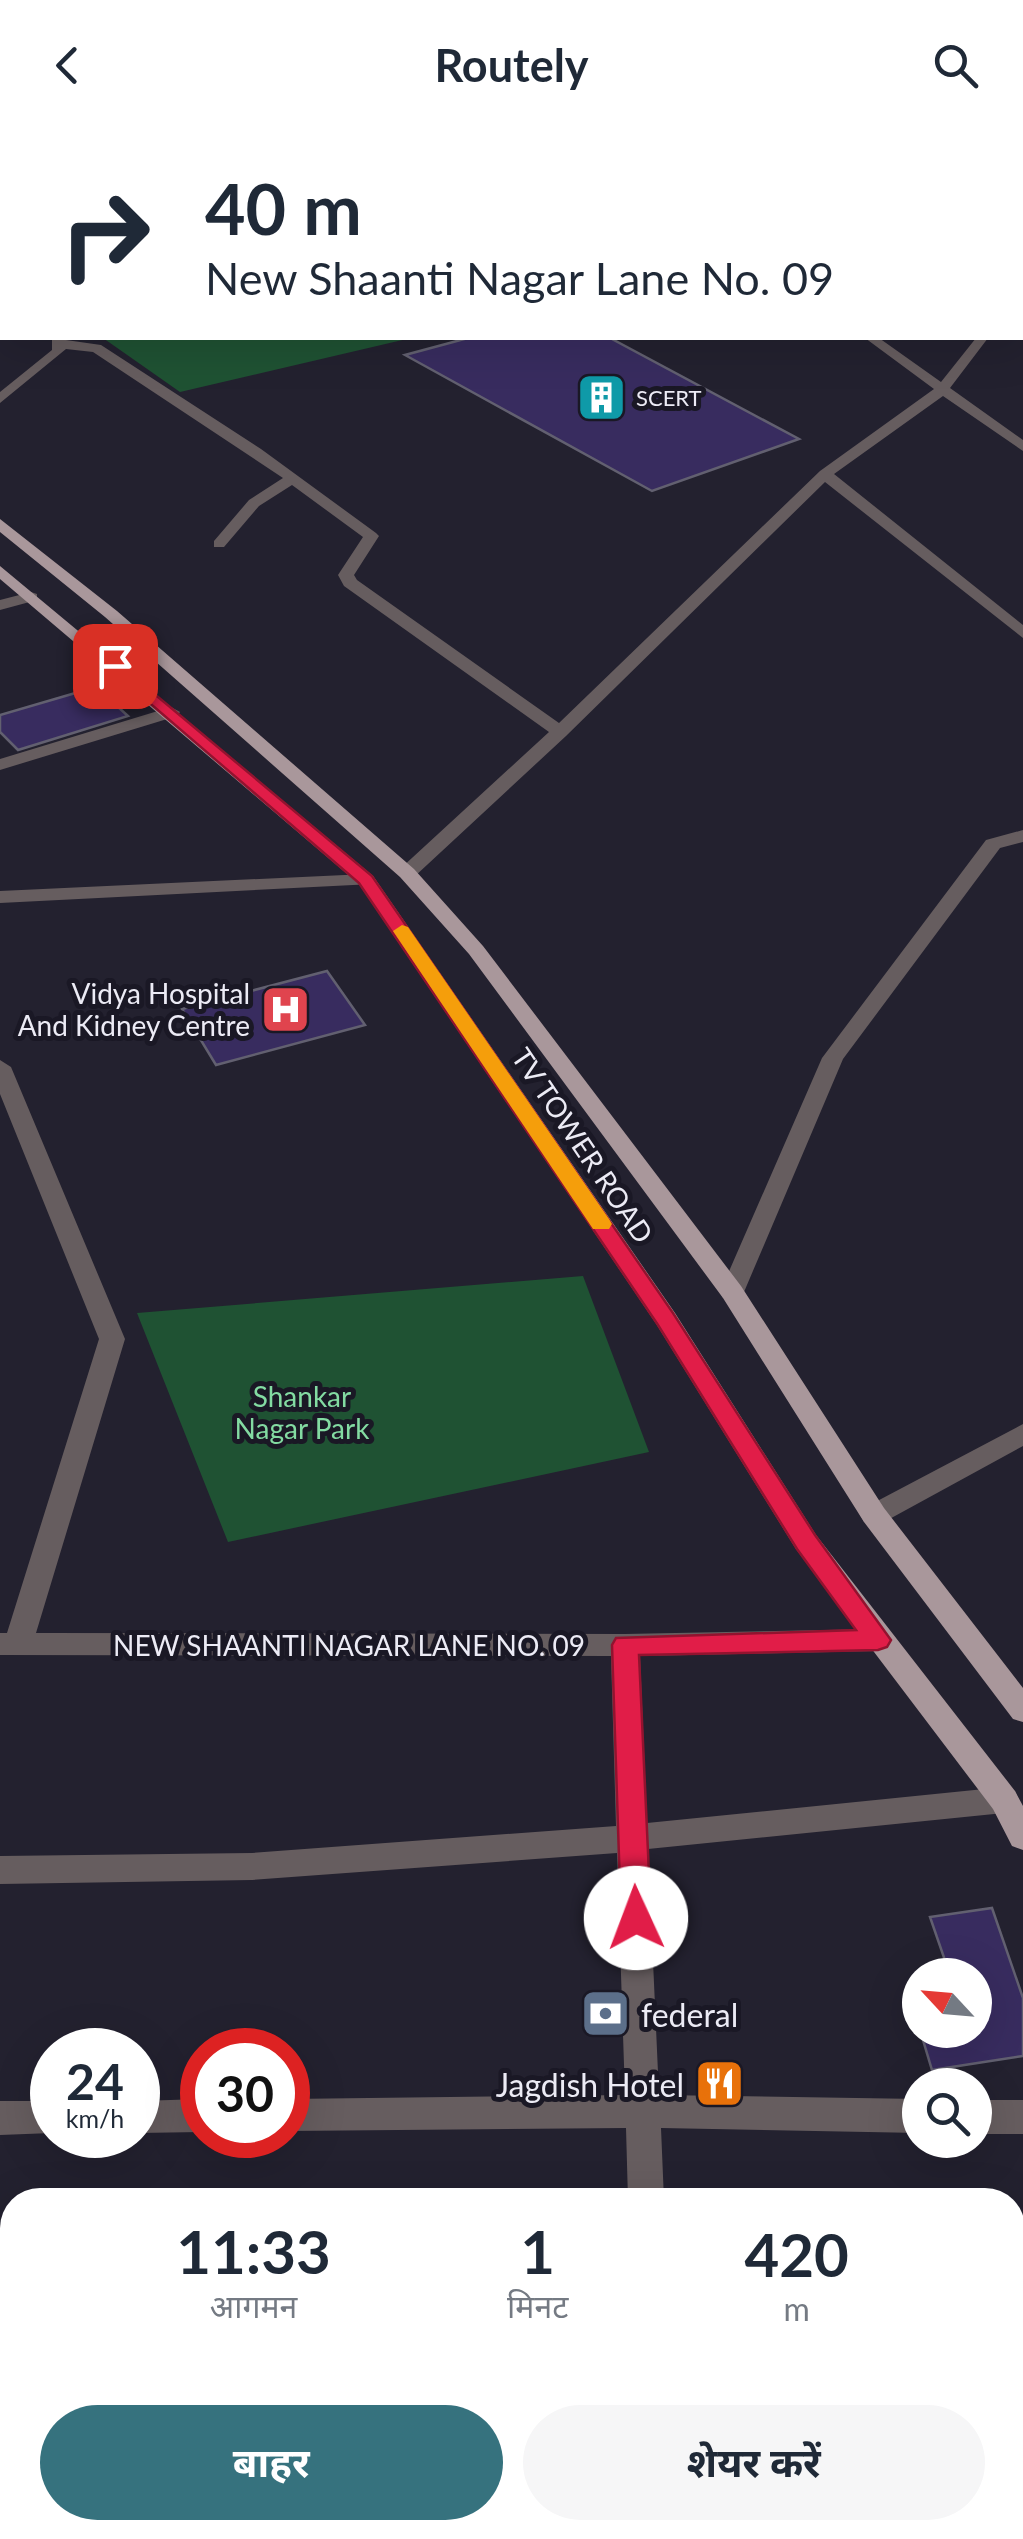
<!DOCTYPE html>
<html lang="hi">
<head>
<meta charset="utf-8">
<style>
  body { margin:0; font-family:Lato,"Noto Sans Devanagari",sans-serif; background:#f6f6f7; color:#1f2937; height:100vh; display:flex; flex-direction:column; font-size:38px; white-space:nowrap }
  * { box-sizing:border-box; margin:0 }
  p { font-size:32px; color:#747a83 }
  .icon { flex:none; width:55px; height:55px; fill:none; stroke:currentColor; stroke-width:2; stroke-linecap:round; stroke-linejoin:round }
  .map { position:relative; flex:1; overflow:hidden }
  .drawer { position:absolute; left:0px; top:2058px; width:1025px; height:352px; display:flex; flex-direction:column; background:#fff; border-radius:40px 40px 0 0; box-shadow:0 10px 40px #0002 }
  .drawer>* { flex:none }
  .guide { position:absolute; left:0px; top:0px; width:1025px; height:210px; box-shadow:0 10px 40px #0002; background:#fff; color:#1f2937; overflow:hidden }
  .needle { width:65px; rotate:296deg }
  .buttons { position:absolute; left:902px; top:1828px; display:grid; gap:20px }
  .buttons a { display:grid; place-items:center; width:90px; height:90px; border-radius:50%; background:#fff; box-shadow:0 10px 40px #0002; font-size:50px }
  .speed { position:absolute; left:30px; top:1898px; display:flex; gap:20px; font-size:50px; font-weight:700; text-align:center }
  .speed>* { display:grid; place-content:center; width:130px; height:130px; border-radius:50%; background:#fff; box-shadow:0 10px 40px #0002; line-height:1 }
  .speed small { font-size:25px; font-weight:400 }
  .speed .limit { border:15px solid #d22; background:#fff; color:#111 }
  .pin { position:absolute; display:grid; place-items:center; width:85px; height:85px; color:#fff; margin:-42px; border-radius:20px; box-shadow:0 5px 15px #0006 }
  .me { position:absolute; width:110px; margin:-55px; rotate:358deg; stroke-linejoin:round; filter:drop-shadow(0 0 8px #0008) }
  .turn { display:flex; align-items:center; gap:35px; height:210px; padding:0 40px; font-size:45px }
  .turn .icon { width:130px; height:130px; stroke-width:2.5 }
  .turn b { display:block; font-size:70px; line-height:85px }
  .eta { display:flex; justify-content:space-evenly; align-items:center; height:170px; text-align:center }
  .eta b { font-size:60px; font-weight:700; line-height:70px }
  .primary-button { display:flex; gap:20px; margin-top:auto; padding:20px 40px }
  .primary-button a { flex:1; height:115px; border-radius:60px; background:#36727e; color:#fff; font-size:40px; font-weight:700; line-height:115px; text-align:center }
  .primary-button a+a { background:#f6f6f7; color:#1f2937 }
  header { display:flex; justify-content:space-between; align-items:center; height:130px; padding:0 40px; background:#fff; font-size:45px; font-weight:700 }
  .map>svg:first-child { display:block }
</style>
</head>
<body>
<header><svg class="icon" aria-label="back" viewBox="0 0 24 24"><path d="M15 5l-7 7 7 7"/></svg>Routely<svg class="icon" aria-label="search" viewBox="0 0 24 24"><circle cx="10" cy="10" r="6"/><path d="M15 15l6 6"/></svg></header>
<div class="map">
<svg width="1023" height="2409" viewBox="0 0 1023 2409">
  <rect width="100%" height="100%" fill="#23212f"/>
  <!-- green -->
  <path fill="#1f5233" d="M103 208H411L180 262Z
    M583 1146 649 1322 228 1412 137 1183Z"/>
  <!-- building -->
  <path fill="#382c5f" stroke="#626070" stroke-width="2.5" d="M468 208H610L799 309 652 361 405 225Z
    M96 557 128 586 18 620 0 602V585Z
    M327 841 365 895 216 935 182 879Z
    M992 1778 1023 1868V1926L932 1940 920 1900H975V1845H950L930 1787Z"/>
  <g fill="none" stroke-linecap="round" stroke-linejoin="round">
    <!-- minor -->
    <path fill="#665d5f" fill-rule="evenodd" d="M638 0H649L650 2H640Z
      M796 0H806L807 2H797Z
      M990 0H1000L1001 2H991Z
      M1022 110H1023V118H1022Z
      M0 133 2 134V140L0 141Z
      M1022 151H1023V159H1022Z
      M0 154 2 155V164L0 163Z
      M52 208 101 215 261 319 376 403 379 406 354 445 357 450 559 593 820 341 934 259 865 208H879L941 252 976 208H988L950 258 1023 310V321L943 266 834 344 1023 495V508L825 352 566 606 414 747H400V739L549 602 344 456 338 445 363 407 292 355 259 376 224 417H214V411L249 370 283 348 93 222 66 219 0 273V262L52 220Z
      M31 462 37 464V470L0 480V470Z
      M171 577 180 582 177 586 0 640V629Z
      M1023 700V712L1000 718 843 929 744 1162 741 1168H723L720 1162 822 928 986 710Z
      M366 744 376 750 373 754 0 773V761Z
      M0 930 11 937 125 1209 36 1503 625 1504 878 1499 888 1502 892 1510 888 1518 878 1521 640 1526 647 1693 1004 1657 1015 1661 1019 1670 1015 1679 1004 1683 648 1719 659 1965 920 1969V2003L661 1998 664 2070H628L626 1998 288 2001V1969L625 1965 617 1723 252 1750 0 1754V1726L252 1723 616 1696 611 1526 0 1525V1503H7L99 1209 0 964Z
      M1023 1294V1316L884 1392 874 1395 864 1392 860 1385 864 1378Z
      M202 1969V2002L138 2003V1971Z
      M975 1970H1023V2004H975Z
      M0 1971H52V2003L0 2005Z
      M0 2313H12V2351H0Z
      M632 2398H672V2409H632Z"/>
    <!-- major -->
    <path fill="#a9979b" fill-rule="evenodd" d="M0 389 117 481 414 739 483 816 741 1156 884 1378 1023 1558V1592L1013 1589 864 1392 723 1168 469 824 400 747 105 487 0 402Z
      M0 436 373 746 675 1183 816 1405 1015 1661 1023 1676V1720L1012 1716 993 1679 796 1419 657 1195 359 754 0 449Z"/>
  </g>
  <!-- route -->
  <path fill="#e11d48" stroke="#92132f" stroke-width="2.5" d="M115 531 372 746 673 1183 815 1405 891 1510 887 1517 878 1520 639 1525 651 1788 646 1797 636 1801 626 1797 621 1788 612 1515 616 1508 856 1500 797 1419 658 1195 359 753 110 539 107 536Z"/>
  <!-- slow -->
  <path fill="#f59e0b" d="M402 795 408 797 609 1089 612 1094 609 1099H593L393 801Z"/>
  <!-- icons -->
  <defs>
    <symbol id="building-square" viewBox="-11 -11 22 22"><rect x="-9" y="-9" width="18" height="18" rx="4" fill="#0f9aa8" stroke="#1a1825"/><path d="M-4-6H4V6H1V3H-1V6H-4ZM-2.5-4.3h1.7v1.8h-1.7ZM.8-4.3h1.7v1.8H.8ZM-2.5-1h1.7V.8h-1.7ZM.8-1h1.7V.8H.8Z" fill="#fff"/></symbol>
    <symbol id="hospital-square" viewBox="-11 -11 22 22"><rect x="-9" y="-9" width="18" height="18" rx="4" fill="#e0444e" stroke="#1a1825"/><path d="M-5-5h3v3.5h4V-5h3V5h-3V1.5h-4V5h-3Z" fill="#fff"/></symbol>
    <symbol id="bank-square" viewBox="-11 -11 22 22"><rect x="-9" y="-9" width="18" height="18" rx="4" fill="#5c6f8a" stroke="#1a1825"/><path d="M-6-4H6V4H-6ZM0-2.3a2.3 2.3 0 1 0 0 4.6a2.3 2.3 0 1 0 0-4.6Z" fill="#fff"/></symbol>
    <symbol id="restaurant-square" viewBox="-11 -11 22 22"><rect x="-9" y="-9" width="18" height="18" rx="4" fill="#e8710a" stroke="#1a1825"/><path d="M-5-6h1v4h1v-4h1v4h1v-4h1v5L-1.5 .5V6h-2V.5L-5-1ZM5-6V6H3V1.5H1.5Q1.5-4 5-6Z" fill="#fff"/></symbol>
  </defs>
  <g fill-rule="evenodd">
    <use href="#building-square" x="574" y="240" width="55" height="55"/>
    <use href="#hospital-square" x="258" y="852" width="55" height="55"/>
    <use href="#bank-square" x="578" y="1856" width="55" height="55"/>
    <use href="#restaurant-square" x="692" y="1926" width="55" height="55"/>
  </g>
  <g text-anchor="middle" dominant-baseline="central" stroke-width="10" stroke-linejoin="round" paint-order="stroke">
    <!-- far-poi labels -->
    <g font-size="22" fill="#ecebf5" stroke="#1a1825" text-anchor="start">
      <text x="636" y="267">SCERT</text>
    </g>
    <!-- poi labels -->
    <g font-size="28" fill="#ecebf5" stroke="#1a1825" text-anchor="end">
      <text x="250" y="863">Vidya Hospital<tspan x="250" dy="32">And Kidney Centre</tspan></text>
    </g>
    <!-- street labels -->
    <g font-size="28" fill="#ecebf5" stroke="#1a1825">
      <text transform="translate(583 1015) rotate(56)">TV TOWER ROAD</text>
      <text x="349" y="1515">NEW SHAANTI NAGAR LANE NO. 09</text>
    </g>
    <!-- park labels -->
    <g font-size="28" fill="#83dba2" stroke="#1a1825">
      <text x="302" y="1266">Shankar<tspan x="302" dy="32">Nagar Park</tspan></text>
    </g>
    <!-- near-poi labels -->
    <g font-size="32" fill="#ecebf5" stroke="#1a1825" text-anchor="start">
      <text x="641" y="1884">federal</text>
      <text x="684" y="1954" text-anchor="end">Jagdish Hotel</text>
    </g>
  </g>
</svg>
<div class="buttons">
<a><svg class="needle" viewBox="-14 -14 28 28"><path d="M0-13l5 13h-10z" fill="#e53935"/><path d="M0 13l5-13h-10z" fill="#747a83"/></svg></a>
<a><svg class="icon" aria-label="search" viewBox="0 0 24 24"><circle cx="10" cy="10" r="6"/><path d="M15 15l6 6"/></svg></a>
</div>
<div class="speed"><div>24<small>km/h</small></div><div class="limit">30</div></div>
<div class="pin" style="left:115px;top:536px;background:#d93025"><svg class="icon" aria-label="arrive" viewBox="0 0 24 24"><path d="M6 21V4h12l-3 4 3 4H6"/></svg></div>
<svg class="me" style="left:636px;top:1788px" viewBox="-20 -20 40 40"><circle r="19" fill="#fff"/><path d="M0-13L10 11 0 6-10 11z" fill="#e11d48"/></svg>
<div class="guide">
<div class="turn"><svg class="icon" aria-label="right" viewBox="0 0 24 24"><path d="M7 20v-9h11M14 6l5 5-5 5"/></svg><div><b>40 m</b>New Shaanti Nagar Lane No. 09</div></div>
</div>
<section class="drawer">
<div class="eta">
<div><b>11:33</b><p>आगमन</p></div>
<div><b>1</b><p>मिनट</p></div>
<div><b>420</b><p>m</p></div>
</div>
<div class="primary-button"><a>बाहर</a><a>शेयर करें</a></div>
</section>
</div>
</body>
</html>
